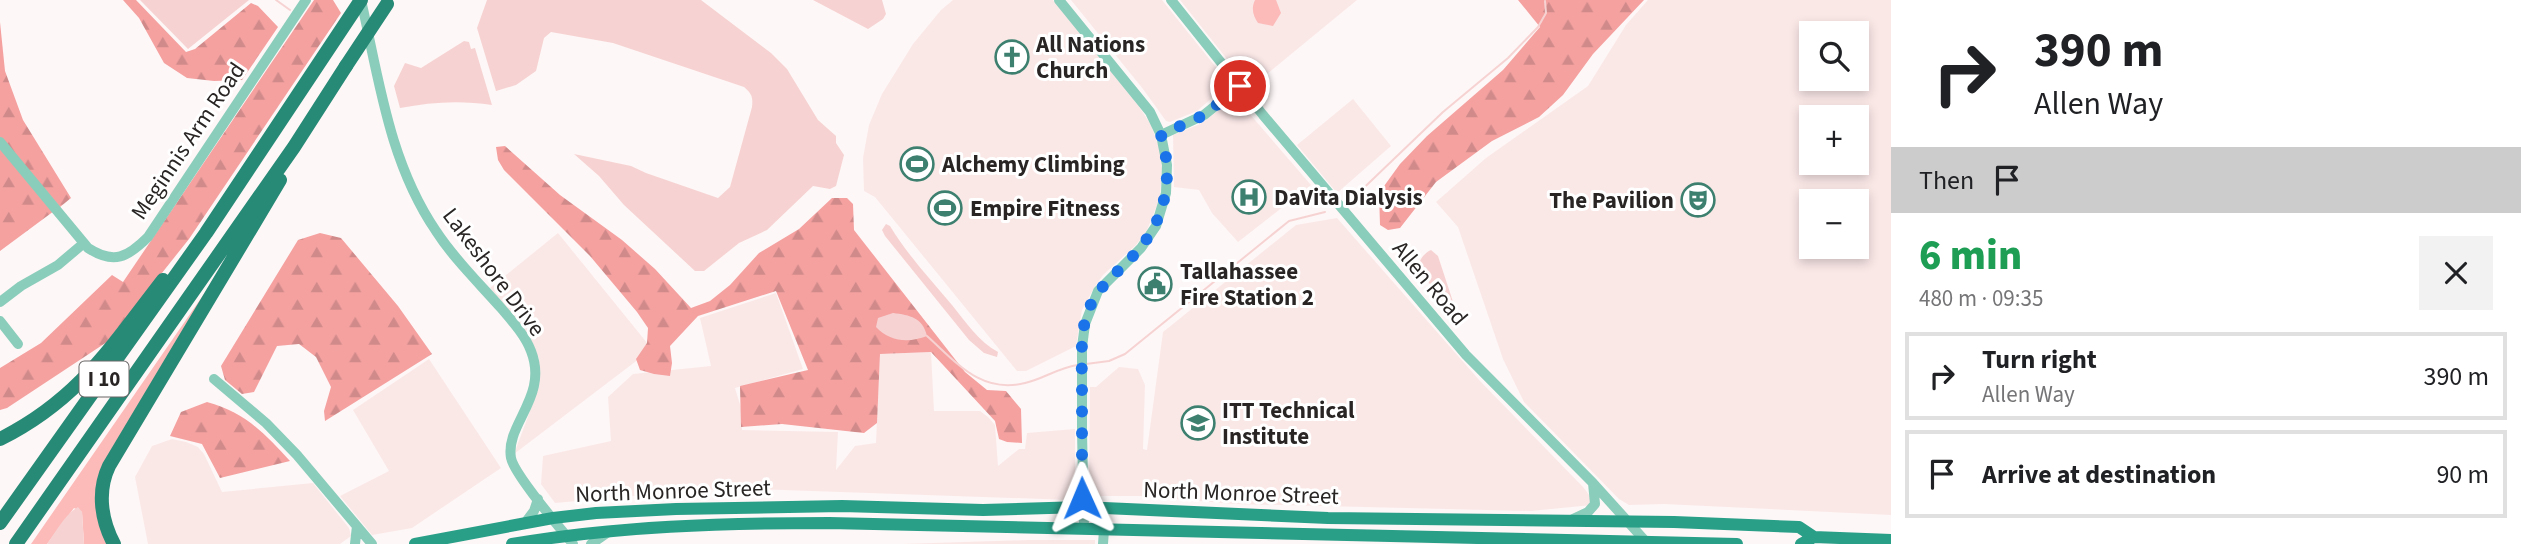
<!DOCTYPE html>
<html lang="en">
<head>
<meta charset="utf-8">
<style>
  body { margin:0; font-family:"Source Sans 3",sans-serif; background:#f2f2f2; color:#202124; height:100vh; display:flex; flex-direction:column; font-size:26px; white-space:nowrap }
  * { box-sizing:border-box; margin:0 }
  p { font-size:23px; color:#757577 }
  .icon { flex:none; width:38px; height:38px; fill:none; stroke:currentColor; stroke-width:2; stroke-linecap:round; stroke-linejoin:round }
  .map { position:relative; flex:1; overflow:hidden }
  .panel { display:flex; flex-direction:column; background:#fff; width:630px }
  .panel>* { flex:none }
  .banner { background:#fff; color:#202124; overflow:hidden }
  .tools { position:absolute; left:1799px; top:21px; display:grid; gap:14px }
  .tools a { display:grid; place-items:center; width:70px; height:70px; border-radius:0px; background:#fff; box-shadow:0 4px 10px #0003; font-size:35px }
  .pin { position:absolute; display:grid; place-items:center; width:60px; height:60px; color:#fff; margin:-30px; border:4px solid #fff; border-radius:50%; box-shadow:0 2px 7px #0007 }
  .me { position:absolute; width:77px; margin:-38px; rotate:359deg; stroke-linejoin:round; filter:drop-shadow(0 0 5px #0008) }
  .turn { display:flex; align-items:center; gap:24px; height:147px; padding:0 28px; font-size:32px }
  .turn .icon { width:91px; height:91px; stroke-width:2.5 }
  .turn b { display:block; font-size:49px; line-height:60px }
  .then { display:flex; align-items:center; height:66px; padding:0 28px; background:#0003; gap:14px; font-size:26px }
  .round { display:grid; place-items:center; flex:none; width:74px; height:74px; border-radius:0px; background:#f2f2f2 }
  .overview { display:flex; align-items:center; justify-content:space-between; height:119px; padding:0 28px }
  h1 { font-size:42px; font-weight:800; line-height:52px; color:#1e9e55 }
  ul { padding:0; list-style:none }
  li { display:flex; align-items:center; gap:21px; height:88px; margin:0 14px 10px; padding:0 14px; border:4px solid #e0e0e0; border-radius:0px }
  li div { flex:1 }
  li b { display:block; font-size:26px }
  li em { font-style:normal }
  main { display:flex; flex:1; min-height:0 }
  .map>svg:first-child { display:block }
</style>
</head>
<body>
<main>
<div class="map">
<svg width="1891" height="544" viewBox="0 0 1891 544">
  <defs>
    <pattern id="forest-firs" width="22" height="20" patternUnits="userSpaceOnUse" patternTransform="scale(1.75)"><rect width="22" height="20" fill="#f4a1a0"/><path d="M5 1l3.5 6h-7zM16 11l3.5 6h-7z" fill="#d18a8a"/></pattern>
  </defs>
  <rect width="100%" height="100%" fill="#fef7f7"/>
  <!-- built -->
  <path fill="#fae8e7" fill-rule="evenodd" d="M953 0H1053L1138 105 1151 125 1160 150 1162 168 1160 198 1147 230 1136 245 1103 275 1094 288 1082 310 1076 346 1026 371H1017L875 197 864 191 863 158 869 125 882 94 913 44 941 10Z
    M1071 0H1162L1227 81V85L1197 111 1170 122 1166 121 1143 89Z
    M1180 0H1357L1250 88Z
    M1648 0H1891V515L1664 504 1629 505 1619 499 1524 402 1503 359 1458 227 1436 202 1486 158 1588 86 1626 25ZM1811 33H1857V79H1811ZM1811 117H1857V163H1811ZM1811 201H1857V247H1811Z
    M1236 98 1311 185 1238 242 1212 213 1199 190 1174 187 1173 135 1200 124Z
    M1353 99 1391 146 1337 193 1297 145Z
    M1337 218 1480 381 1583 487 1590 496 1592 505 1531 511 1235 504 1142 496H1089L1090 387H1096L1119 367 1138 369 1145 385 1143 449 1147 450 1163 332 1296 225Z
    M558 233 652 349 514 454 539 387V359L533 344 490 288Z
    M776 293 803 369 735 388 742 411V430L838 432 836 470 855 446 876 443 880 354 931 352 934 411H980L988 417 995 425 998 466 1019 449H1025L1027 433 1075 429V491L1070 500 754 489 702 490 555 503 541 484 543 456 611 441 608 397 633 374 711 366 700 318Z
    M429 359 501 468 412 528 372 535 340 496 389 471 353 410Z
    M172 439 186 442 198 447 204 454 222 492 313 483 349 528 351 536 340 544H148L135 477 152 446Z
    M1028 540H1095V544H902Z"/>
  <!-- green -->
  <path fill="#fcbab9" d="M1255 0H1276L1281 13 1273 26 1258 23C1253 16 1251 8 1255 0Z
    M224 265 101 469 107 544H84L82 512 74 508 47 544H31Z"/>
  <!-- forest -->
  <path fill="url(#forest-firs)" d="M123 0H136L186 52 195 49 251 3 258 6 278 27 242 80 214 81 187 78 164 63 139 18Z
    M314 0H333L341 13 189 239 107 342 7 408 0 410V368L41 343 112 275 123 282Z
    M1518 0H1644L1593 54 1563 95 1539 117 1492 141 1436 182 1400 228 1388 230 1380 225 1379 193 1400 164 1427 136 1503 70 1540 27Z
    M0 22 5 71 23 120 71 198 60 207 0 137Z
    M505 146 560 195 622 240 655 269 691 308 710 301 730 285 759 253 799 229 832 198H847L853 204 854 230 965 372 987 390 1006 391 1021 409 1022 443 1007 442 999 439 995 421 931 352 880 354 877 423 864 433 782 424 741 427 740 386 808 370 776 291 698 316 670 346 672 363 670 376 654 374 640 370 636 359 647 343 648 328 637 312 590 256 504 170 498 160 496 147Z
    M0 147 54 211 0 251Z
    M320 233 341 238 398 306 432 354 325 421 324 411 331 387 316 357 299 344 277 346 254 392 242 394 225 380 221 366 298 240Z
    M207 402C245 412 264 433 290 461L220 478 202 444 170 436 181 412Z"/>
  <!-- water -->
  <path fill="#f6d3d2" d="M140 0H249L188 49Z
    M487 0H701L771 53 787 69 818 120 836 136V143L844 155 836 186 830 189 813 186 767 230 739 243 704 271H695L624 205 599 176 574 154 631 166 646 173 718 198 730 187 752 107C753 97 752 94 744 87L613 43 551 32 544 38 536 71 516 85 496 91 477 28Z
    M813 0H882L886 14 883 19 868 29Z
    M464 41 469 42 471 49 475 48 492 105C460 100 431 102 400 108L394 86 405 63 421 68Z
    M886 224 890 226C907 254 930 279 952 305 965 321 979 342 998 352L997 357 984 353 969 340 885 236 882 230Z
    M1431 250 1438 256 1457 314 1444 305 1419 268C1418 261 1424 253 1431 250Z
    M893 313C910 315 923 318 927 336 909 343 890 342 876 327L878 318Z
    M78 507 82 512 84 544H47C56 532 65 514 78 507Z"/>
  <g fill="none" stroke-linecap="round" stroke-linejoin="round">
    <!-- stream -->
    <path stroke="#f6d3d2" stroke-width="2" d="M276 0 290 10
      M1349 202 1443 112 1508 58 1538 27 1546 13 1545 1
      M927 336C957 363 981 394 1025 383 1043 379 1058 368 1077 365
      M1086 364 1109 361 1125 354 1289 221 1325 212"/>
    <!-- minor -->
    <path stroke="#8bcdbb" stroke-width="10" d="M361 0C379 79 389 162 436 231 454 259 479 283 501 308 512 321 525 335 531 351 549 397 505 424 511 458 514 474 560 528 573 544
      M1059 0 1150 112 1161 135 1167 165 1166 193 1156 226 1141 248 1098 291 1085 324 1082 347V431L1084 529
      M1171 0 1263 115 1466 355 1593 483 1648 544
      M1161 135 1204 115 1240 86
      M0 142 88 248C114 265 128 257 148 237L306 0
      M0 302 21 286 58 265 84 243
      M0 321 18 344
      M214 379 266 423 297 455 372 544
      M1573 519 1588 512 1595 504 1593 483
      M525 523 534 511 538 499
      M355 544 357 526
      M591 544 607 533
      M1103 544 1104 530"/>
    <!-- major -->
    <path stroke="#2a9f88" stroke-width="12" d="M415 544 553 518 596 513 676 509 842 506 983 510 1082 507 1328 518 1674 522 1799 527 1814 537
      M512 544C618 526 722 523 829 523L1737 544
      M1801 544 1814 537 1891 540"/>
    <!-- highway -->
    <path stroke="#278a76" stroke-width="14" d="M0 439C78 400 111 347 163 280
      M0 523 206 233 361 0
      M16 544 294 147 346 66
      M114 544C101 520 97 491 109 466L280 180"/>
    <!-- highway-bridge -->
    <path stroke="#278a76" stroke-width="14" d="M346 66 387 4"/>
  </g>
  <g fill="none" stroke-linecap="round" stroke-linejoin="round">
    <!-- route -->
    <path stroke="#1a73e8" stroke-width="12" stroke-dasharray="0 21.6" d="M1082 498C1082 461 1082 423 1082 386 1082 363 1080 339 1086 317 1094 290 1113 277 1131 258 1164 225 1175 180 1161 135L1204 115 1240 86"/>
  </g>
  <!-- icons -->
  <defs>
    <symbol id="church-ring" viewBox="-11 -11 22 22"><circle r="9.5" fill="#fff" stroke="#3e8070" stroke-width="1.5"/><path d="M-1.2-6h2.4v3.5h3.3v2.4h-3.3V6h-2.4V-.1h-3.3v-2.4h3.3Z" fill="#3e8070"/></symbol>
    <symbol id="stadium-ring" viewBox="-11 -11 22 22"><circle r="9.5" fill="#fff" stroke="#3e8070" stroke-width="1.5"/><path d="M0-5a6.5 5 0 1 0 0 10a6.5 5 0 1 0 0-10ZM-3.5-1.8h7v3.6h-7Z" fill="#3e8070"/></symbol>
    <symbol id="hospital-ring" viewBox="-11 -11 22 22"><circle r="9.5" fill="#fff" stroke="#3e8070" stroke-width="1.5"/><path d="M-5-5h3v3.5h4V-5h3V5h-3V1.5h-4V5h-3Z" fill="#3e8070"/></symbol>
    <symbol id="theatre-ring" viewBox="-11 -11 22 22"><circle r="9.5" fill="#fff" stroke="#3e8070" stroke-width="1.5"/><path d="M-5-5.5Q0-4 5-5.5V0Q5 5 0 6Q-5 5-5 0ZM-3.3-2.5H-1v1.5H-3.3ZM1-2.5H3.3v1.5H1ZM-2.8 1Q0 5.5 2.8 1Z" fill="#3e8070"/></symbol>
    <symbol id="civic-ring" viewBox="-11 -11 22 22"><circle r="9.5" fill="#fff" stroke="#3e8070" stroke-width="1.5"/><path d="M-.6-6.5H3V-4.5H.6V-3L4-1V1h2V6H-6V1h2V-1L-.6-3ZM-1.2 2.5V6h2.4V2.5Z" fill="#3e8070"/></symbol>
    <symbol id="university-ring" viewBox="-11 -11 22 22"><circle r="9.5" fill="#fff" stroke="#3e8070" stroke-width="1.5"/><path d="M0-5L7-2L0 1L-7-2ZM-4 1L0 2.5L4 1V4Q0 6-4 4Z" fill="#3e8070"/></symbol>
  </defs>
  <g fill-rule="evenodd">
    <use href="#church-ring" x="993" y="38" width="38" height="38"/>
    <use href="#stadium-ring" x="898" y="145" width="38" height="38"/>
    <use href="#hospital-ring" x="1230" y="178" width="38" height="38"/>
    <use href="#theatre-ring" x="1679" y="181" width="38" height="38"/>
    <use href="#stadium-ring" x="926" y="189" width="38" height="38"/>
    <use href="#civic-ring" x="1136" y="265" width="38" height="38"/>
    <use href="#university-ring" x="1179" y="404" width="38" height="38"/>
  </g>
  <g text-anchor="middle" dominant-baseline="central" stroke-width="6" stroke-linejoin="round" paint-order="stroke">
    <!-- shield labels -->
    <rect fill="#fff" stroke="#686666" stroke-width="2" x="79.5" y="361.5" width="49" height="35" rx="5"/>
    <g font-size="21" font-weight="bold" fill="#282524">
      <text x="104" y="379">I 10</text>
    </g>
    <!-- poi labels -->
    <g font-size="23" font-weight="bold" fill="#282524" stroke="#fff" text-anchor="start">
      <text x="1036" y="44">All Nations<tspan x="1036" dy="26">Church</tspan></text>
      <text x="942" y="164">Alchemy Climbing</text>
      <text x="1274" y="197">DaVita Dialysis</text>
      <text x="1674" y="200" text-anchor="end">The Pavilion</text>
      <text x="970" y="208">Empire Fitness</text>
      <text x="1180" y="271">Tallahassee<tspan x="1180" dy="26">Fire Station 2</tspan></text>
      <text x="1222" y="410">ITT Technical<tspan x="1222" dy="26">Institute</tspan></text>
    </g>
    <!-- street labels -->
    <g font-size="23" fill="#282524" stroke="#fff">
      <text transform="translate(188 141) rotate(-56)">Meginnis Arm Road</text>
      <text transform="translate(494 272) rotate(53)">Lakeshore Drive</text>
      <text transform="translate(1430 283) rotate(50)">Allen Road</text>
      <text transform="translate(673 491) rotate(-2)">North Monroe Street</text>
      <text transform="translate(1241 493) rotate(2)">North Monroe Street</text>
    </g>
  </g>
</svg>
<div class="tools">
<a><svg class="icon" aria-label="search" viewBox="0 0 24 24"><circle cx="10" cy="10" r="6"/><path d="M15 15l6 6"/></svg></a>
<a>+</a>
<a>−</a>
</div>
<div class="pin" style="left:1240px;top:86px;background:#d93025"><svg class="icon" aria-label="arrive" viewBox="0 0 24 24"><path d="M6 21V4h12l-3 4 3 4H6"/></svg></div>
<svg class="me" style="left:1082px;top:498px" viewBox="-20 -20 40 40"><path d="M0-17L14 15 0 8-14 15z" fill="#1a73e8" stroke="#fff" stroke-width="4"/></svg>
</div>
<section class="panel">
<div class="banner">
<div class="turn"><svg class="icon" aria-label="right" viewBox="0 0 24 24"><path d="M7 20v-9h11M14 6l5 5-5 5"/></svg><div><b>390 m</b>Allen Way</div></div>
<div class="then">Then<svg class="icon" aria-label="arrive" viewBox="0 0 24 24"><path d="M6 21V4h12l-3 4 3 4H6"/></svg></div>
</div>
<div class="overview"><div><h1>6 min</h1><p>480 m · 09:35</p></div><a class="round"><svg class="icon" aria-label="close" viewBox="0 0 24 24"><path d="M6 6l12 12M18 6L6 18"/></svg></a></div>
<ul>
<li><svg class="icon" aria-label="right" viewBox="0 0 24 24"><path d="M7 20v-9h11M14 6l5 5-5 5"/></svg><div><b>Turn right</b><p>Allen Way</p></div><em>390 m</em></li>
<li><svg class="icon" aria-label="arrive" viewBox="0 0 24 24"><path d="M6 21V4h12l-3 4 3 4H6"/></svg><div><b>Arrive at destination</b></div><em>90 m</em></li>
</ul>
</section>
</main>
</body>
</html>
